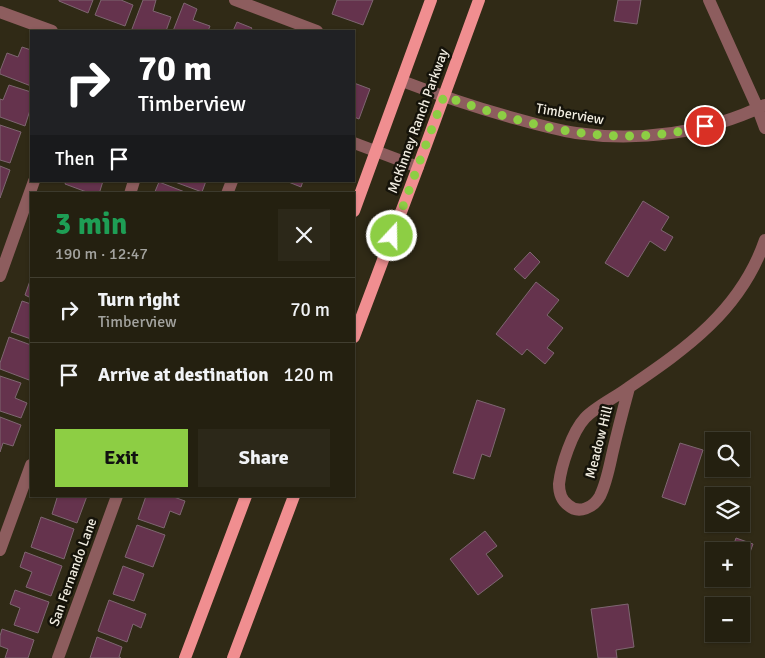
<!DOCTYPE html>
<html lang="en">
<head>
<meta charset="utf-8">
<style>
  body { margin:0; font-family:Signika,sans-serif; background:#2c2819; color:#f1f3f6; height:100vh; display:flex; flex-direction:column; font-size:19px; white-space:nowrap }
  * { box-sizing:border-box; margin:0 }
  p { font-size:16px; color:#a3a39f }
  .icon { flex:none; width:28px; height:28px; fill:none; stroke:currentColor; stroke-width:2; stroke-linecap:round; stroke-linejoin:round }
  .map { position:relative; flex:1; overflow:hidden }
  .panel { position:absolute; left:30px; top:192px; width:325px; height:305px; display:flex; flex-direction:column; background:#242010; border-radius:0px; box-shadow:0 1px 4px #0004,0 0 0 1px #413e30 }
  .panel>* { flex:none }
  .guide { position:absolute; left:30px; top:30px; width:325px; height:152px; border-radius:0px; box-shadow:0 1px 4px #0004,0 0 0 1px #413e30; background:#202124; color:#fff; overflow:hidden }
  .tools { position:absolute; left:705px; top:432px; display:grid; gap:10px }
  .tools a { display:grid; place-items:center; width:45px; height:45px; border-radius:0px; background:#242010; box-shadow:0 1px 4px #0004,0 0 0 1px #413e30; font-size:25px }
  .pin { position:absolute; display:grid; place-items:center; width:42px; height:42px; color:#fff; margin:-21px; border:2px solid #fff; border-radius:50%; box-shadow:0 1px 5px #0007 }
  .me { position:absolute; width:55px; margin:-28px; rotate:21deg; stroke-linejoin:round; filter:drop-shadow(0 0 4px #0008) }
  .turn { display:flex; align-items:center; gap:18px; height:105px; padding:0 25px; font-size:22px }
  .turn .icon { width:65px; height:65px; stroke-width:2.5 }
  .turn b { display:block; font-size:35px; line-height:42px }
  .then { display:flex; align-items:center; height:48px; padding:0 25px; background:#0003; gap:10px; font-size:19px }
  .round { display:grid; place-items:center; flex:none; width:52px; height:52px; border-radius:0px; background:#2c2819 }
  .summary { display:flex; align-items:center; justify-content:space-between; height:85px; padding:0 25px }
  h1 { font-size:30px; font-weight:700; line-height:38px; color:#1e9e55 }
  .cta { display:flex; gap:10px; margin-top:auto; padding:10px 25px }
  .cta a { flex:1; height:58px; border-radius:0px; background:#8dce44; color:#111; font-size:20px; font-weight:700; line-height:58px; text-align:center }
  .cta a+a { background:#2c2819; color:#f1f3f6 }
  ul { padding:0; list-style:none }
  li { display:flex; align-items:center; gap:15px; height:65px; padding:0 25px; border-top:1px solid #413e30 }
  li div { flex:1 }
  li b { display:block; font-size:19px }
  li em { font-style:normal }
  .map>svg:first-child { display:block }
</style>
</head>
<body>
<div class="map">
<svg width="765" height="658" viewBox="0 0 765 658">
  <rect width="100%" height="100%" fill="#302a16"/>
  <!-- building -->
  <path fill="#65334d" stroke="#7e6671" d="M59 0H93L88 13 59 1Z
    M101 0H121L133 5 125 26 95 15Z
    M143 0H156L153 11 171 17 166 31H137L132 29Z
    M337 0H373L363 25 332 14Z
    M618 0H641L637 24 614 21Z
    M184 3 197 9 193 20 210 26 208 31H173Z
    M237 22 252 28 250 31H233Z
    M22 47 31 50V86L0 74V71L7 53 18 57Z
    M354 83 370 89 359 119 354 117Z
    M9 85 31 92V107L25 126 0 117V99L3 100Z
    M0 125 21 132 10 163 0 160Z
    M0 166 10 170 0 198Z
    M66 181H103L99 194H92L65 184Z
    M176 181H206L202 192 175 182Z
    M286 181H303L301 187Z
    M159 182 190 194H154Z
    M643 201 669 217 661 230 673 237 665 251 650 241 628 277 605 263Z
    M530 252 540 262 525 279 514 269Z
    M31 278V298L25 295Z
    M536 282 559 300 547 315 563 328 547 348 554 353 545 364 527 349 522 355 496 334Z
    M22 301 31 304V339L11 332Z
    M9 337 31 345V374L29 380 0 369V363Z
    M0 376 21 383 15 398 27 403 21 418 0 411Z
    M477 400 505 409 490 457 482 454 474 479 453 473Z
    M0 417 21 425 13 446 3 443 0 452Z
    M680 443 703 450 685 505 662 497Z
    M53 496H87L77 523 52 514 57 498Z
    M146 496H171L185 501 180 515 170 511 164 528 138 519Z
    M41 517 74 529 64 559 31 547Z
    M137 525 165 535 153 567 125 557Z
    M485 531 497 546 486 554 503 576 478 595 450 559Z
    M736 538 753 544 749 555 741 553V551L732 549Z
    M25 552 62 566 51 596 26 587 32 572 20 567Z
    M123 566 144 574 134 601 113 594Z
    M15 590 49 602 38 633 14 625 20 608 10 604Z
    M109 600 146 614 141 628 133 624 127 642 98 631Z
    M628 604 634 647 616 650 617 658H598L591 609Z
    M2 629 34 640 28 658H5L8 649 0 646V636Z
    M97 637 122 647 119 657 121 658H90Z"/>
  <g fill="none" stroke-linecap="round" stroke-linejoin="round">
    <!-- minor -->
    <path stroke="#8d5d5e" stroke-width="12" d="M235 0 317 31
      M709 0 758 109 765 128
      M0 12 52 31
      M402 81C441 96 480 109 521 120 539 125 557 130 576 133 638 142 708 133 765 105
      M354 143 418 167
      M130 194 134 181
      M227 194 232 181
      M0 276 34 181
      M629 388C623 410 617 433 612 455 609 469 606 484 600 496 594 507 579 515 568 505 561 500 559 492 559 484 561 466 572 432 585 418 595 407 616 397 628 388 687 348 741 310 765 240
      M0 550 31 465
      M58 658 117 496"/>
    <!-- major -->
    <path stroke="#f08e90" stroke-width="12" d="M354 211 431 0
      M354 337 418 167 479 0
      M185 658 246 496
      M233 658 294 496"/>
  </g>
  <g fill="none" stroke-linecap="round" stroke-linejoin="round">
    <!-- route -->
    <path stroke="#8dce44" stroke-width="9" stroke-dasharray="0 16.2" d="M392 236 444 96C530 127 613 150 705 126"/>
  </g>
  <g text-anchor="middle" dominant-baseline="central" stroke-width="5" stroke-linejoin="round" paint-order="stroke">
    <!-- street labels -->
    <g font-size="14" fill="#f1ede1" stroke="#15130a">
      <text transform="translate(570 114) rotate(10)">Timberview</text>
      <text transform="translate(418 121) rotate(-70)">McKinney Ranch Parkway</text>
      <text transform="translate(599 442) rotate(-76)">Meadow Hill</text>
      <text transform="translate(73 572) rotate(-70)">San Fernando Lane</text>
    </g>
  </g>
</svg>
<div class="tools">
<a><svg class="icon" aria-label="search" viewBox="0 0 24 24"><circle cx="10" cy="10" r="6"/><path d="M15 15l6 6"/></svg></a>
<a><svg class="icon" aria-label="layers" viewBox="0 0 24 24"><path d="M12 4l9 5-9 5-9-5zM3 14l9 5 9-5"/></svg></a>
<a>+</a>
<a>−</a>
</div>
<div class="pin" style="left:705px;top:126px;background:#d93025"><svg class="icon" aria-label="arrive" viewBox="0 0 24 24"><path d="M6 21V4h12l-3 4 3 4H6"/></svg></div>
<svg class="me" style="left:392px;top:236px" viewBox="-20 -20 40 40"><circle r="17" fill="#8dce44" stroke="#fff" stroke-width="3"/><path d="M0-11L8 9 0 5-8 9z" fill="#fff"/></svg>
<div class="guide">
<div class="turn"><svg class="icon" aria-label="right" viewBox="0 0 24 24"><path d="M7 20v-9h11M14 6l5 5-5 5"/></svg><div><b>70 m</b>Timberview</div></div>
<div class="then">Then<svg class="icon" aria-label="arrive" viewBox="0 0 24 24"><path d="M6 21V4h12l-3 4 3 4H6"/></svg></div>
</div>
<section class="panel">
<div class="summary"><div><h1>3 min</h1><p>190 m · 12:47</p></div><a class="round"><svg class="icon" aria-label="close" viewBox="0 0 24 24"><path d="M6 6l12 12M18 6L6 18"/></svg></a></div>
<ul>
<li><svg class="icon" aria-label="right" viewBox="0 0 24 24"><path d="M7 20v-9h11M14 6l5 5-5 5"/></svg><div><b>Turn right</b><p>Timberview</p></div><em>70 m</em></li>
<li><svg class="icon" aria-label="arrive" viewBox="0 0 24 24"><path d="M6 21V4h12l-3 4 3 4H6"/></svg><div><b>Arrive at destination</b></div><em>120 m</em></li>
</ul>
<div class="cta"><a>Exit</a><a>Share</a></div>
</section>
</div>
</body>
</html>
